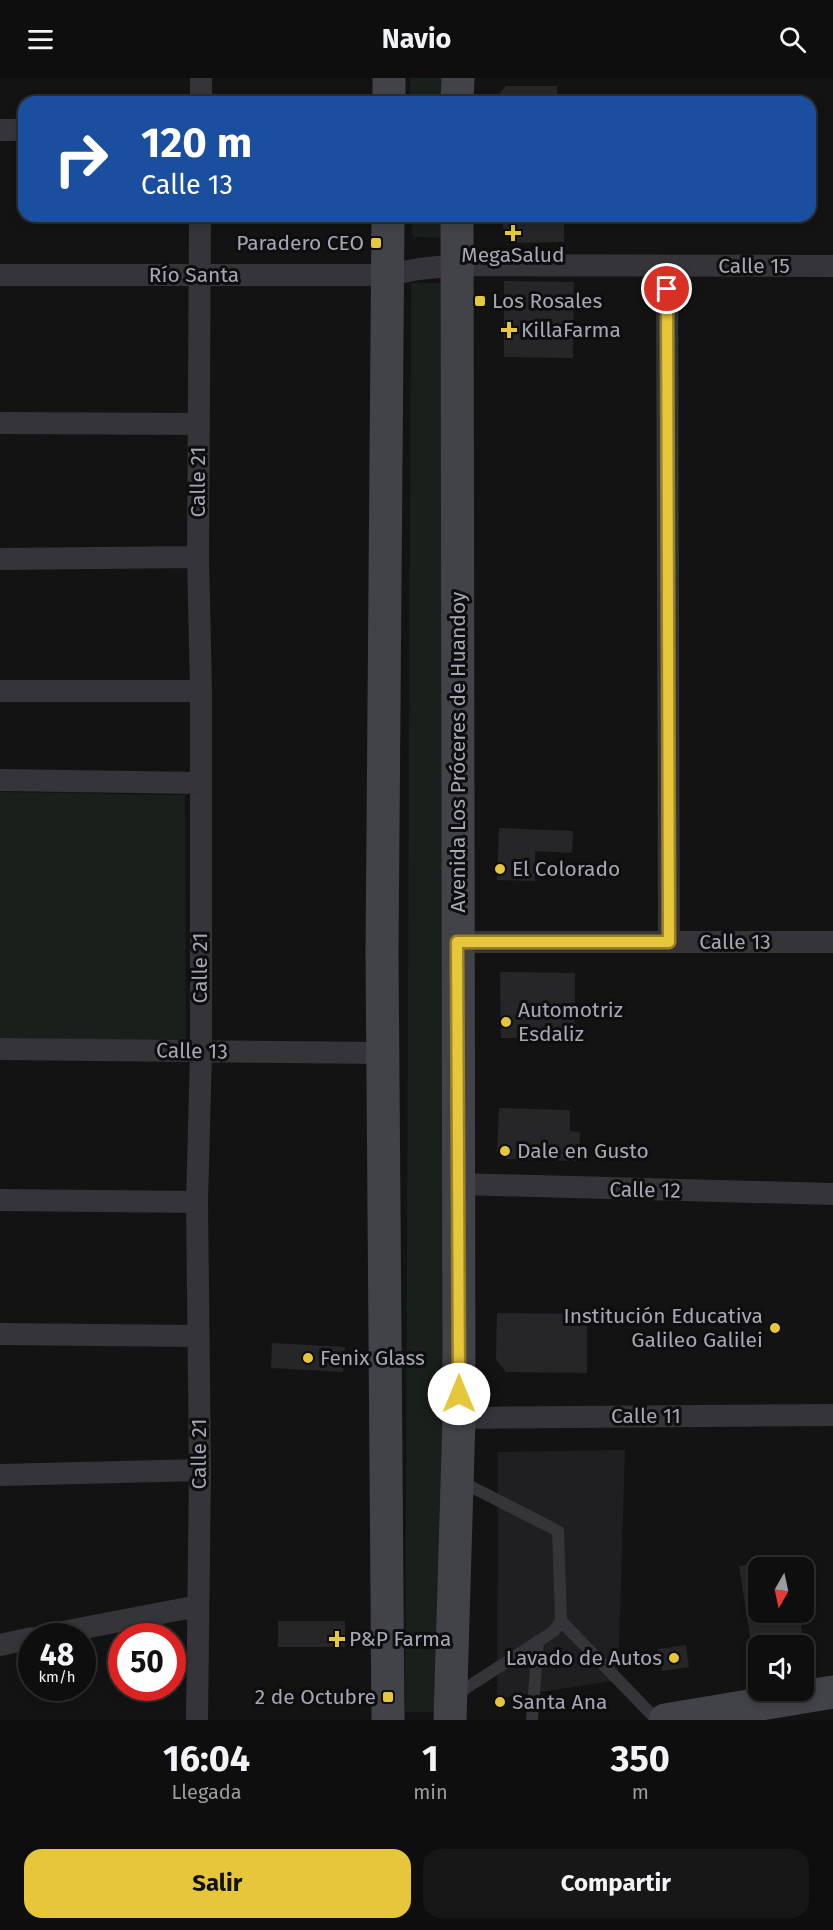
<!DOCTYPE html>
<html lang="es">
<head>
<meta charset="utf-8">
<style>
  body { margin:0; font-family:"Fira Sans",sans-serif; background:#171718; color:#f1f3f6; height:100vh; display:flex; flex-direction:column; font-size:22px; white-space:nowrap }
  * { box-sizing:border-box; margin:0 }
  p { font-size:20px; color:#9b9c9e }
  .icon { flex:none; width:33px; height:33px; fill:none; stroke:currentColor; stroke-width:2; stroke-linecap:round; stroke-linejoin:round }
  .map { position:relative; height:1642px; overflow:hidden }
  .side { display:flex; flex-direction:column; background:#0e0e0f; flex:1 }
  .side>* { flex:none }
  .hud { position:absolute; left:18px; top:18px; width:798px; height:126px; border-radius:18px; box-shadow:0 3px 9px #0003,0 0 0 2px #2e2e2f; background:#1a4fa0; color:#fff; overflow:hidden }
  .needle { width:39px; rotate:189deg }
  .fabs { position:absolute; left:748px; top:1479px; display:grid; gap:12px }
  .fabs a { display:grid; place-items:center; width:66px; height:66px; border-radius:12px; background:#0e0e0f; box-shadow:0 3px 9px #0003,0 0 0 2px #2e2e2f; font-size:30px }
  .speed { position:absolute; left:18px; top:1545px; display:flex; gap:12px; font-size:30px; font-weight:700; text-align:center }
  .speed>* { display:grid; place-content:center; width:78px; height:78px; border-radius:50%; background:#0e0e0f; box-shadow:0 3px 9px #0003,0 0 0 2px #2e2e2f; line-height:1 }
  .speed small { font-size:15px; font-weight:400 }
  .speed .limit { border:9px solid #d22; background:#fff; color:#111 }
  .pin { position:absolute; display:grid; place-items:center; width:51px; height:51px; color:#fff; margin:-26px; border:3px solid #fff; border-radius:50%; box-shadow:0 2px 6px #0007 }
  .me { position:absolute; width:66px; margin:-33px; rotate:0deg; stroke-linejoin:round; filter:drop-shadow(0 0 4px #0008) }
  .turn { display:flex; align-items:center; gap:21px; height:126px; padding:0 24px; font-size:27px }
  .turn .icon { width:78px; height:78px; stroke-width:2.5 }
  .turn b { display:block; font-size:42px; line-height:51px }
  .eta { display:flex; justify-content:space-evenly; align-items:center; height:102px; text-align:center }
  .eta b { font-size:36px; font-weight:700; line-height:42px }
  .button { display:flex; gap:12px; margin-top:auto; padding:12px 24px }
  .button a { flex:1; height:69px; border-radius:18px; background:#e6c63a; color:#111; font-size:24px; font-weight:700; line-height:69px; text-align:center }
  .button a+a { background:#171718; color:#f1f3f6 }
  header { display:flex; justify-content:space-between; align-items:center; height:78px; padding:0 24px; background:#0e0e0f; font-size:27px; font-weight:700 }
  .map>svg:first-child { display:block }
</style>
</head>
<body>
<header><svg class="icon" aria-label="menu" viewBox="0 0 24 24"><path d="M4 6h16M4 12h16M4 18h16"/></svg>Navio<svg class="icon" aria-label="search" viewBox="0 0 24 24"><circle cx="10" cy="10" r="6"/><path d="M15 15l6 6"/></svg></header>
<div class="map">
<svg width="833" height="1642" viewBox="0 0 833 1642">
  <rect width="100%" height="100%" fill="#131314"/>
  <!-- built -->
  <path fill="#1f1f21" d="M625 1372 618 1602 497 1621 498 1374Z"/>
  <!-- green -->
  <path fill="#191f1b" d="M410 0H453V24H410Z
    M412 138H453V160L414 159 412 155Z
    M411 205H446L447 1634H405Z
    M0 714 185 717 186 967 0 964Z"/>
  <!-- building -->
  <path fill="#262628" d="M506 8H557V24H497V18Z
    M503 138H564V164L514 165 503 152Z
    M504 203 574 204 573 280 504 279Z
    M499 750 573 753 572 775 535 773V803L497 802Z
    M500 894 575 895V960H501Z
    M499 1030 570 1032V1053L580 1054 579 1083 507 1081 497 1073Z
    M497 1235 587 1236V1295L506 1294 496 1282Z
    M272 1265 345 1269 343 1294 271 1290Z
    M790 1481 792 1490H759V1534H799L804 1568H759V1583L754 1584 739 1488Z
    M278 1543H345V1569H278Z
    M686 1567 689 1589 662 1593 658 1571Z"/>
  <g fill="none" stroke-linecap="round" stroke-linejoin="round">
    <!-- lane -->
    <path stroke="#343439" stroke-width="12" d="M561 1543 657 1642
      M454 1618 554 1553 561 1543 558 1453 460 1403
      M532 1642 538 1563"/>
    <!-- street -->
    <path stroke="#343439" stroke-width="22" d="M201 24V0
      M0 52H24
      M667 188 669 864
      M0 197H388L419 191 457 187 833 188
      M0 345 198 346
      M0 481 198 479
      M0 613H201
      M0 702 201 705
      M457 864H833
      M0 971 383 975
      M458 1106 833 1116
      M0 1122 197 1124
      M0 1256 198 1258
      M459 1340 833 1337
      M0 1397 200 1392
      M42 1558 198 1528
      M0 1567 32 1560
      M197 1642 200 1392 197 1124 201 974V613L198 479 200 138"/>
    <!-- secondary -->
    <path stroke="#424349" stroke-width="33" d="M389 24V0
      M457 24 458 0
      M388 1642 382 875 388 138
      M450 1642 459 1340 457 138
      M665 1642 833 1614"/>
  </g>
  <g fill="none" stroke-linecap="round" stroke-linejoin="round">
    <defs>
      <path id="route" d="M459 1316 457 864H669L667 211"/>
    </defs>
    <!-- route casing -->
    <use href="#route" stroke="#968126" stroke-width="15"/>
    <!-- route -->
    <use href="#route" stroke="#e6c63a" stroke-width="10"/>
  </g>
  <!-- markers -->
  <g fill="#e6c63a" stroke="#0e0e0f" stroke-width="2">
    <path d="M510 146h6v6h6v6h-6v6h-6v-6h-6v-6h6z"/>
    <rect x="370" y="159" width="12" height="12" rx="3"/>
    <rect x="474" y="217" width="12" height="12" rx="3"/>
    <path d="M506 243h6v6h6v6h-6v6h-6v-6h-6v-6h6z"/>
    <circle cx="500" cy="791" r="6"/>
    <circle cx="506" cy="944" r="6"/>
    <circle cx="505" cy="1073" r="6"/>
    <circle cx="775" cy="1250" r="6"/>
    <circle cx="308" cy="1280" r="6"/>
    <path d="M334 1552h6v6h6v6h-6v6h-6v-6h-6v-6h6z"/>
    <circle cx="674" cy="1580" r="6"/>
    <rect x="382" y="1613" width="12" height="12" rx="3"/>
    <circle cx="500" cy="1624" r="6"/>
  </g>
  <g text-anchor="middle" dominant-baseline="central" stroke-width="6" stroke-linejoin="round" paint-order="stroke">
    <!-- poi labels -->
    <g font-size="21" fill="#a5a8b4" stroke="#0e0e0f" text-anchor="start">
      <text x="364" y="165" text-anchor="end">Paradero CEO</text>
      <text x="513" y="177" text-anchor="middle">MegaSalud</text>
      <text x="492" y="223">Los Rosales</text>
      <text x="521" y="252">KillaFarma</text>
      <text x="512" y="791">El Colorado</text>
      <text x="518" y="932">Automotriz<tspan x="518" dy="24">Esdaliz</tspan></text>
      <text x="517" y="1073">Dale en Gusto</text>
      <text x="763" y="1238" text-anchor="end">Institución Educativa<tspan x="763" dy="24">Galileo Galilei</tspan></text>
      <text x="320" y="1280">Fenix Glass</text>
      <text x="349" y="1561">P&amp;P Farma</text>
      <text x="662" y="1580" text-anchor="end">Lavado de Autos</text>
      <text x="376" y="1619" text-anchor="end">2 de Octubre</text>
      <text x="512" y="1624">Santa Ana</text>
    </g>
    <!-- street labels -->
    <g font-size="21" fill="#a5a8b4" stroke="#0e0e0f">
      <text x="754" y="188">Calle 15</text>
      <text x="194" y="197">Río Santa</text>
      <text transform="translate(198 404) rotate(-90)">Calle 21</text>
      <text transform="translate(458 674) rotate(-90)">Avenida Los Próceres de Huandoy</text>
      <text x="735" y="864">Calle 13</text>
      <text transform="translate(200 890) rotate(-90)">Calle 21</text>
      <text transform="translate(192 973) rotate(1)">Calle 13</text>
      <text transform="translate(645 1112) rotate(1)">Calle 12</text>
      <text x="646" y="1338">Calle 11</text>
      <text transform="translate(199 1376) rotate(-90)">Calle 21</text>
    </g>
  </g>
</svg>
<div class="fabs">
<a><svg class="needle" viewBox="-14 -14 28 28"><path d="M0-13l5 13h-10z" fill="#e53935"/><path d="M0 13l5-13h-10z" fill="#9b9c9e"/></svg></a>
<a><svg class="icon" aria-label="sound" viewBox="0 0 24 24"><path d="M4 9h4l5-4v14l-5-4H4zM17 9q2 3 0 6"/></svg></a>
</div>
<div class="speed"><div>48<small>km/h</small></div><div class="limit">50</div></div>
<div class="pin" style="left:667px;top:211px;background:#d93025"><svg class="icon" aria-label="arrive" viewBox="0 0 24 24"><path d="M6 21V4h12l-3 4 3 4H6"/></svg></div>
<svg class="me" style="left:459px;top:1316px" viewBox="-20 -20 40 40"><circle r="19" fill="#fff"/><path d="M0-13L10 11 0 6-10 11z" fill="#e6c63a"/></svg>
<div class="hud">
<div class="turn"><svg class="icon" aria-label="right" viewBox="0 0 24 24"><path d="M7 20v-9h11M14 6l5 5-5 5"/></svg><div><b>120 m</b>Calle 13</div></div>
</div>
</div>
<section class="side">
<div class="eta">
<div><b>16:04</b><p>Llegada</p></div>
<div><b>1</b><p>min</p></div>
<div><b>350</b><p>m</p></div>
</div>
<div class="button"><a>Salir</a><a>Compartir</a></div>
</section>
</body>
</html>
